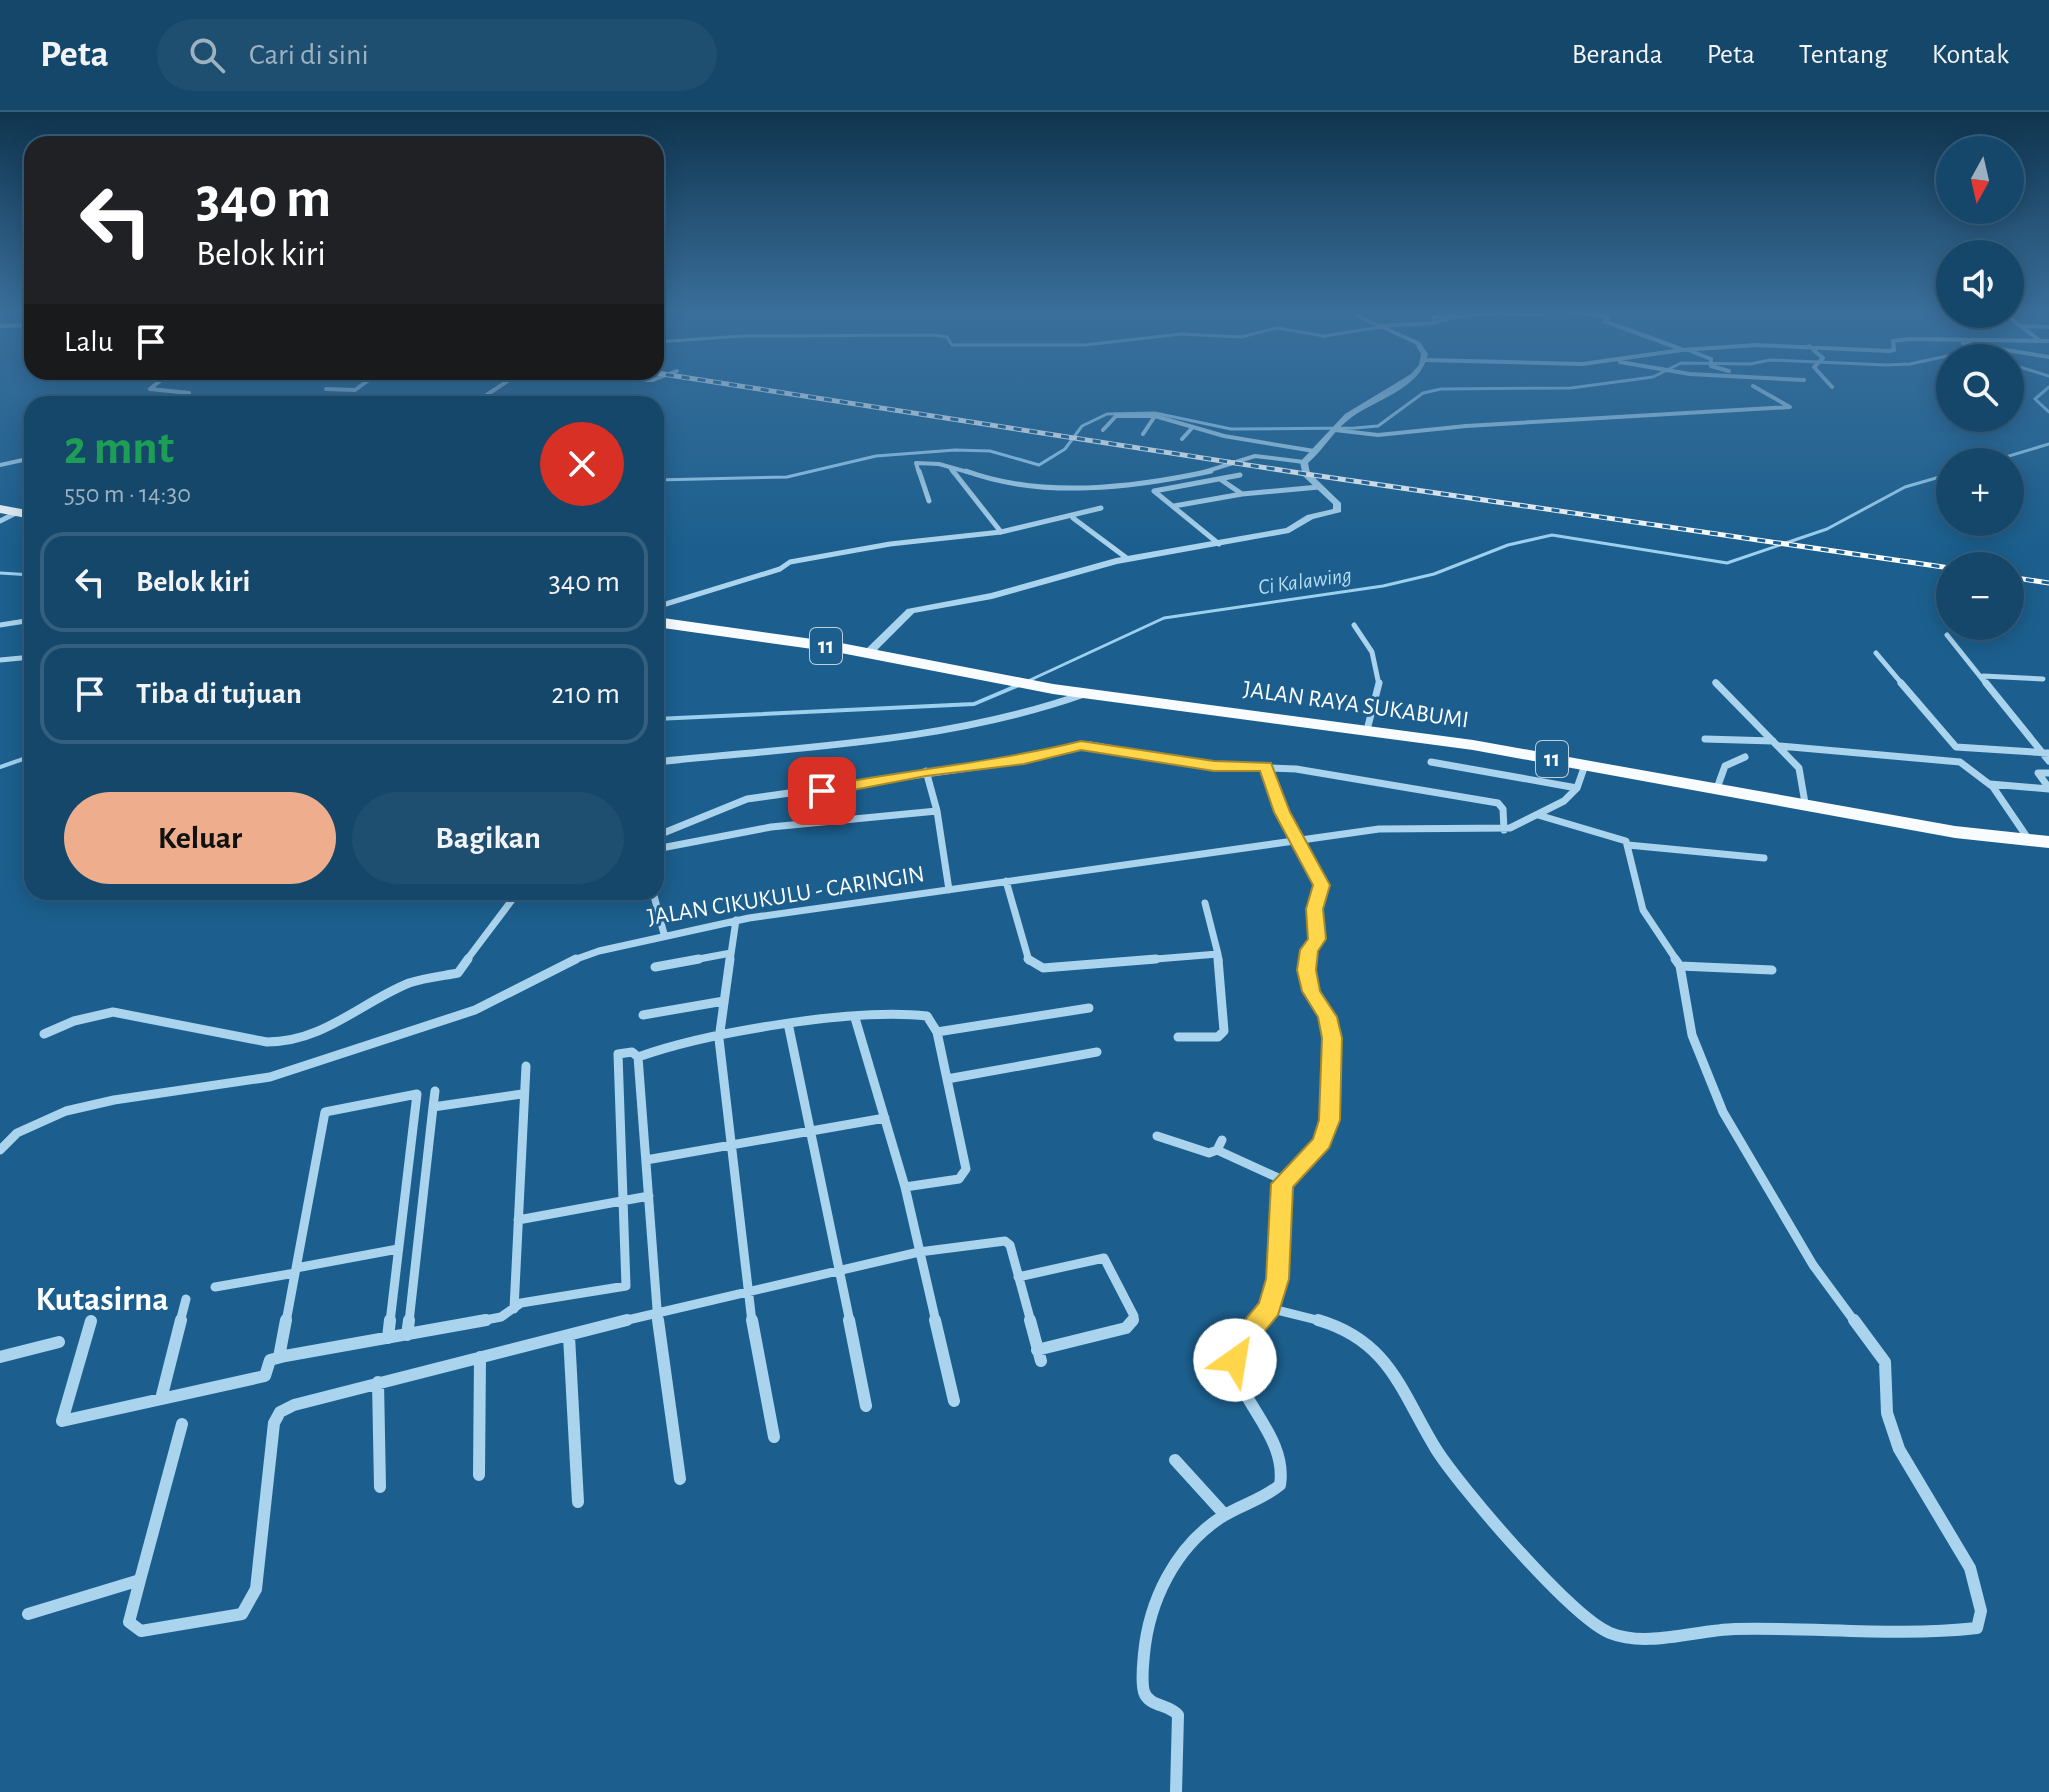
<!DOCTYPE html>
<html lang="id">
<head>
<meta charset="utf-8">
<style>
  body { margin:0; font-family:"Alegreya Sans",sans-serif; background:#1e4e70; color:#f1f3f6; height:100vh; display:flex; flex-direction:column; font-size:30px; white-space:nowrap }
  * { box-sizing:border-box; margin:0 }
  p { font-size:26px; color:#9db2c1 }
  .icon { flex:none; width:44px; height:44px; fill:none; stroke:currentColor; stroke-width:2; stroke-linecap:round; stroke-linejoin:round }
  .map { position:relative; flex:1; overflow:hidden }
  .panel { position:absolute; left:24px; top:284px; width:640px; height:504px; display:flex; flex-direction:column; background:#15476a; border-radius:24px; box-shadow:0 4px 20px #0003,0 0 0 2px #345f7e }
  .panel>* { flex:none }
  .top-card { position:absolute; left:24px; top:24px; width:640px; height:244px; border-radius:24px; box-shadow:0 4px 20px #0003,0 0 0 2px #345f7e; background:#202124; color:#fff; overflow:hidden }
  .needle { width:52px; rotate:188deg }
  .controls { position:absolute; left:1936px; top:24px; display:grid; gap:16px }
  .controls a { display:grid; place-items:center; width:88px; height:88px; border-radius:50%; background:#15476a; box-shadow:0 4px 20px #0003,0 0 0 2px #345f7e; font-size:40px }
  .pin { position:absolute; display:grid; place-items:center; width:68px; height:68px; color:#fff; margin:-34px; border-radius:16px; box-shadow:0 4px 12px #0006 }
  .me { position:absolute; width:88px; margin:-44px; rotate:32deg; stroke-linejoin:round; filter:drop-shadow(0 0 6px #0008) }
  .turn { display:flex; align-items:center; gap:28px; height:168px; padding:0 40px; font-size:36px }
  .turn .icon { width:104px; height:104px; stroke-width:2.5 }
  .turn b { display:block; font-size:56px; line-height:68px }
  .then { display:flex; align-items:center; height:76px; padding:0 40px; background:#0003; gap:16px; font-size:30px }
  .round { display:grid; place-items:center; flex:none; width:84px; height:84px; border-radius:42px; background:#1e4e70 }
  .summary { display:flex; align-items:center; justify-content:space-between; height:136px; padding:0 40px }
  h1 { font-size:48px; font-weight:700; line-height:60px; color:#1e9e55 }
  .action { display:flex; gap:16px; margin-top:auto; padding:16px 40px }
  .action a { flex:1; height:92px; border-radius:48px; background:#eead8d; color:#111; font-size:32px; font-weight:700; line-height:92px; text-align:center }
  .action a+a { background:#1e4e70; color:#f1f3f6 }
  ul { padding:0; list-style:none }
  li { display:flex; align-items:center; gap:24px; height:100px; margin:0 16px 12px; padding:0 24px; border:4px solid #345f7e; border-radius:24px }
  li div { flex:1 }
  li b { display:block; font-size:30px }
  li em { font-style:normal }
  header { display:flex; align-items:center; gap:48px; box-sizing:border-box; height:112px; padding:0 40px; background:#15476a; border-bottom:2px solid #345f7e }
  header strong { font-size:38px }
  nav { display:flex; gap:44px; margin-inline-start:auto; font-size:28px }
  .search { width:560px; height:72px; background:#1e4e70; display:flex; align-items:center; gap:20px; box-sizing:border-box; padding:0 28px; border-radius:44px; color:#9db2c1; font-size:30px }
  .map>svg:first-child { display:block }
</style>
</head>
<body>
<header>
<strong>Peta</strong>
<div class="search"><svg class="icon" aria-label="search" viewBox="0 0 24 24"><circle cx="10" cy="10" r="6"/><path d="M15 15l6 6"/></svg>Cari di sini</div>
<nav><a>Beranda</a><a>Peta</a><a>Tentang</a><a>Kontak</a></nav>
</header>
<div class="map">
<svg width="2049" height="1680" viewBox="0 0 2049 1680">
  <rect width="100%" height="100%" fill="#1c5f8e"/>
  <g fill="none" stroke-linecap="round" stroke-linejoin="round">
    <!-- stream-far1 -->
    <path stroke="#9dd0ef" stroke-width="3" d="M1431 212C1465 199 1507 202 1543 203L1546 198
      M656 230 742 224 934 223 947 225 952 233H1085L1181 222 1241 225 1277 216 1324 224 1381 215
      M2010 252 2049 264
      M2049 275 2035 287 2049 300
      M1989 350 2049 332
      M656 368 787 365 876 344 955 338 990 339 1039 353 1065 337 1082 314 1107 302 1155 301 1231 317 1355 316 1378 314 1423 281 1441 277 1571 276 1653 265 1681 251 1750 252 1770 248 1886 253 1910 252 1961 241 1993 246
      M0 461 32 463
      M1028 569 1164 506 1383 474 1434 462 1508 433 1552 423 1727 451 1827 417 1905 375 1950 362"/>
    <!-- stream -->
    <path stroke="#9dd0ef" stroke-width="4" d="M656 607 974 592 1019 573
      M0 655 32 644"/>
    <!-- minor-far4 -->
    <path stroke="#aad3ed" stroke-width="4" d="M1562 198 1609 205 1604 209 1681 237
      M2005 202 2039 228
      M0 214 32 213
      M1379 214 1434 211V205L1461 204
      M2022 214 2049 215
      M1963 231 2049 245
      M1809 234 1823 246 1814 255 1832 275
      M1691 239 1711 247V254L1729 259
      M1989 244 2007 241
      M1424 248 1582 252 1682 238 1756 233 1889 239 1894 238 1893 229 1909 227 2049 229
      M1620 250 1690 262 1804 268
      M171 260 150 277 189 281 171 292
      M298 263 306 260
      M326 277 355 278 377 262 362 260
      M183 286 216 289 210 292
      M473 292 512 266 653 268 677 259
      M1103 318 1116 304H1155L1224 324 1314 339
      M1335 318 1378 323 1466 314 1790 295 1753 274
      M1143 322 1155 304
      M1182 327 1192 316
      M0 353 32 346
      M951 357 954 361
      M919 361 916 351 939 352 971 361
      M1201 361 1255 344 1304 350"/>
    <!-- minor-far3 -->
    <path stroke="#aad3ed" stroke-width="5" d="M919 359 929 389
      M953 359 1001 420
      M966 359C1042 387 1132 376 1211 359
      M1242 382 1319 375
      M1174 394 1242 382 1220 367
      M1073 406 1128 447
      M0 409 18 400
      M1219 432 1154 379 1240 363
      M656 495 780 457 790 450 890 432 1001 420 1101 396
      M0 513 32 508
      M1354 513 1372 540 1379 573
      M1947 523 1987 573
      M1876 541 1903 573
      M0 548 32 545
      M1983 564 2043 567
      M1715 570 1718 573"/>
    <!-- minor-far2 -->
    <path stroke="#aad3ed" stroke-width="7" d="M1716 571 1799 656 1805 691
      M1901 571 1956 635 2049 641
      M1986 571 2049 649
      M1367 618 1379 571
      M1705 627 1773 629
      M1780 634 1960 650 1993 675 2029 728
      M656 650C799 635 948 630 1084 582
      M1431 650 1577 676
      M1266 654 1282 700 1322 773 1314 797 1317 827 1309 838 1307 849
      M926 659 937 699
      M2049 661H2038L2049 676
      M1990 672 2049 677
      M1717 676 1725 654 1745 645
      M1538 703 1626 729 1643 798 1677 849
      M656 724 747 687 1024 648 1090 633 1214 654 1296 657 1498 691 1503 697 1504 718
      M1628 733 1764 746
      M656 737 771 715 937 699 949 778
      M1006 769 1029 849
      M653 780 664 822
      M1218 842 1219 849
      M466 849 518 780
      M571 849 599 839 749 806 1379 717 1510 716 1564 689 1577 676 1585 653
      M688 849 731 841
      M730 849 736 808
      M1131 849 1218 842 1205 791"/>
    <!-- minor-far1 -->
    <path stroke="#aad3ed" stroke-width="9" d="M730 847 719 927 752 1210
      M1028 847 1043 856 1156 847
      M1675 847 1680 854 1692 923 1723 1000 1813 1153 1855 1210
      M1680 854 1772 858
      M655 855 699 847
      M643 903 724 889
      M855 906 905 1075 936 1210
      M789 916 850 1210
      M937 920 1089 896
      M44 922 74 909 113 900 267 930C323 930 360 891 409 871 424 866 442 864 458 861L468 847
      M1178 925H1218L1224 919 1218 847
      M947 967 1097 940
      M433 995 435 979
      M1157 1024 1209 1041 1217 1038 1222 1028
      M0 1038 17 1021 66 999 114 988 270 965 475 898 576 847
      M1217 1038 1285 1069
      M646 1048 885 1006
      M518 1108 649 1084
      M296 1156 398 1137
      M1018 1165 1104 1146 1134 1204 1133 1210
      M215 1175 295 1161
      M1269 1196 1325 1210
      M514 1197 526 954
      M180 1210 186 1187
      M286 1210 325 1000 417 982 390 1210
      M409 1210 433 995 522 982
      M475 1210 501 1205 521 1191 626 1174 618 942 632 940 638 945
      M619 1210 919 1140 1005 1129 1010 1133 1031 1210
      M658 1210 638 945C708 920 854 896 927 904L937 920 966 1057 959 1067 905 1075
      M1259 1210C1289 1172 1277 1117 1282 1072 1294 1059 1310 1046 1321 1032 1335 1011 1337 927 1326 904 1317 883 1304 871 1308 847"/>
    <!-- minor -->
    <path stroke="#aad3ed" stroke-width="12" d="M658 1208 680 1367
      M752 1208 774 1325
      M849 1208 866 1294
      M935 1208 954 1289
      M1030 1208 1041 1249
      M1318 1208C1390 1229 1401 1280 1436 1337 1460 1375 1571 1505 1610 1521 1647 1536 1696 1518 1735 1517 1816 1515 1896 1525 1977 1516L1981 1499 1970 1456 1899 1337 1887 1301 1885 1250 1854 1208
      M91 1209 62 1309 265 1264 270 1248 285 1244 486 1208
      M407 1223 409 1208
      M569 1224 578 1390
      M388 1226 390 1208
      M1037 1238 1126 1216 1133 1208
      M0 1245 59 1230
      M279 1245 286 1208
      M378 1270 380 1375
      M161 1287 181 1208
      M1175 1348 1225 1403
      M479 1363 480 1245
      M140 1468 182 1312
      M28 1502 140 1468 129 1510 141 1519 242 1502 256 1477 274 1311 280 1300 294 1293 627 1208
      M1176 1680 1178 1603C1169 1592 1149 1595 1144 1580 1141 1569 1143 1553 1144 1542 1149 1489 1175 1436 1220 1406 1240 1393 1262 1388 1280 1373 1289 1318 1220 1276 1238 1237 1243 1226 1253 1217 1261 1208"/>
    <!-- tertiary -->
    <path fill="#aad3ed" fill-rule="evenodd" d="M1352 198H1358L1362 204 1420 230 1428 242C1420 279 1373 287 1347 309 1332 321 1323 338 1308 351L1310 361 1341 391V400L1313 407 1289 421 1117 452 992 487 914 501 872 543H864V539L907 497 991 481 1116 446 1286 416 1307 403 1333 397V392L1303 364 1300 350 1345 302 1411 262 1419 253 1421 242 1415 232 1358 206Z"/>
    <!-- trunk -->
    <path fill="#f8fcff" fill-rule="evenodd" d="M0 393 32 399V407L0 401Z
      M656 505 841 531 1053 572 1473 628 1955 714 2049 724V736L1955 726 1473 638 1053 582 841 541 656 515Z"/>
    <defs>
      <path id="rail" d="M650 260 1306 362 1950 456
        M2010 465 2049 471"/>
    </defs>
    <!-- rail casing -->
    <use href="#rail" stroke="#fff" stroke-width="5"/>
    <!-- rail -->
    <use href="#rail" stroke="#1c5f8e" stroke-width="3" stroke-dasharray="8" stroke-linecap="butt"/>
  </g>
  <!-- sky -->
  <linearGradient id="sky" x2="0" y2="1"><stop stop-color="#0f344e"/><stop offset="0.46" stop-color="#3a6f9b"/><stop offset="1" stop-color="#3a6f9b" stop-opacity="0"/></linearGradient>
  <rect width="2049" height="433" fill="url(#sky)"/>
  <!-- route -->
  <path fill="#ffd54a" stroke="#a68a30" stroke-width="2" d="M1081 629 1214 649 1271 651 1290 700 1330 773 1323 797 1326 827 1318 839 1316 858 1320 879 1337 905 1342 926 1340 1008 1329 1036 1293 1075 1289 1167 1278 1203 1250 1237 1243 1255 1235 1258 1226 1255 1222 1248 1231 1225 1259 1191 1266 1167 1271 1072 1313 1027 1319 1008 1322 926 1318 905 1302 879 1297 858 1300 838 1308 827 1306 797 1313 773 1274 700 1260 659H1214L1081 638 1024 652 926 664 822 684 814 679 822 674C908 658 996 650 1081 629Z"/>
  <g text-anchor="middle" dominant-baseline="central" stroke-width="6" stroke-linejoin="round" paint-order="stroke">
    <!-- far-water labels -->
    <g font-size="22" font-style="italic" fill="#b6dcf4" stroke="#1c5f8e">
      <text transform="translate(1305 469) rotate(-8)">Ci Kalawing</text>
    </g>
    <!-- shield labels -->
    <g fill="#1c5f8e" stroke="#bbcfdd" stroke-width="2">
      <rect x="810" y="516" width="32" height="36" rx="6"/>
      <rect x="1536" y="629" width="32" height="36" rx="6"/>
    </g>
    <g font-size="22" font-weight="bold" fill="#fff">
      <text x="826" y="534">11</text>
      <text x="1552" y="647">11</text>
    </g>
    <!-- street labels -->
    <g font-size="24" fill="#fff" stroke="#1c5f8e">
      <text transform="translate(1356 593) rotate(8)">JALAN RAYA SUKABUMI</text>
      <text transform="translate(786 784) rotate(-9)">JALAN CIKUKULU - CARINGIN</text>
    </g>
    <!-- near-quarter labels -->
    <g font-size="34" font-weight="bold" fill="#fff" stroke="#1c5f8e">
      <text x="102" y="1188">Kutasirna</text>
    </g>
  </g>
</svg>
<div class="controls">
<a><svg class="needle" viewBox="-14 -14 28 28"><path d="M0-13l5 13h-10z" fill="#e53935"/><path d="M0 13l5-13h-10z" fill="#9db2c1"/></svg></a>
<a><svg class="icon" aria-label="sound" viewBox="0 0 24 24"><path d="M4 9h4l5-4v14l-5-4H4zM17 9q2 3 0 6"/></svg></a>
<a><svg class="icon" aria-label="search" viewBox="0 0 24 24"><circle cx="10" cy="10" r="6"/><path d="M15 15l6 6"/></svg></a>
<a>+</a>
<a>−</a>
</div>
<div class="pin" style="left:822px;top:679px;background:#d93025"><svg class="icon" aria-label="arrive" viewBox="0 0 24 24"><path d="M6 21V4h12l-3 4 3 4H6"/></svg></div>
<svg class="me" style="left:1235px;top:1248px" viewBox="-20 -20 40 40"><circle r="19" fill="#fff"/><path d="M0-13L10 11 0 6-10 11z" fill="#ffd54a"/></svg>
<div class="top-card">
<div class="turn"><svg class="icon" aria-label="left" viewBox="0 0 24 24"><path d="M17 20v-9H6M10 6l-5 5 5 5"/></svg><div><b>340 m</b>Belok kiri</div></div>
<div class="then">Lalu<svg class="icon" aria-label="arrive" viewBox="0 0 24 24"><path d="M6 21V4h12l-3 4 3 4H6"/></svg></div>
</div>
<section class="panel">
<div class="summary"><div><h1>2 mnt</h1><p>550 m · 14:30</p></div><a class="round" style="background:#d93025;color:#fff"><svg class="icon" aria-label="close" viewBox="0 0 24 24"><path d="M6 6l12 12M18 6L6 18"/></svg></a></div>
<ul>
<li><svg class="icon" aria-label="left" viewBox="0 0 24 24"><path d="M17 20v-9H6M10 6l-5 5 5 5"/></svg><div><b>Belok kiri</b></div><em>340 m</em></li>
<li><svg class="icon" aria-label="arrive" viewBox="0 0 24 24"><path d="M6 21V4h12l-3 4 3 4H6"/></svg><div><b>Tiba di tujuan</b></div><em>210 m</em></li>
</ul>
<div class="action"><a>Keluar</a><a>Bagikan</a></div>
</section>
</div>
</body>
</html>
